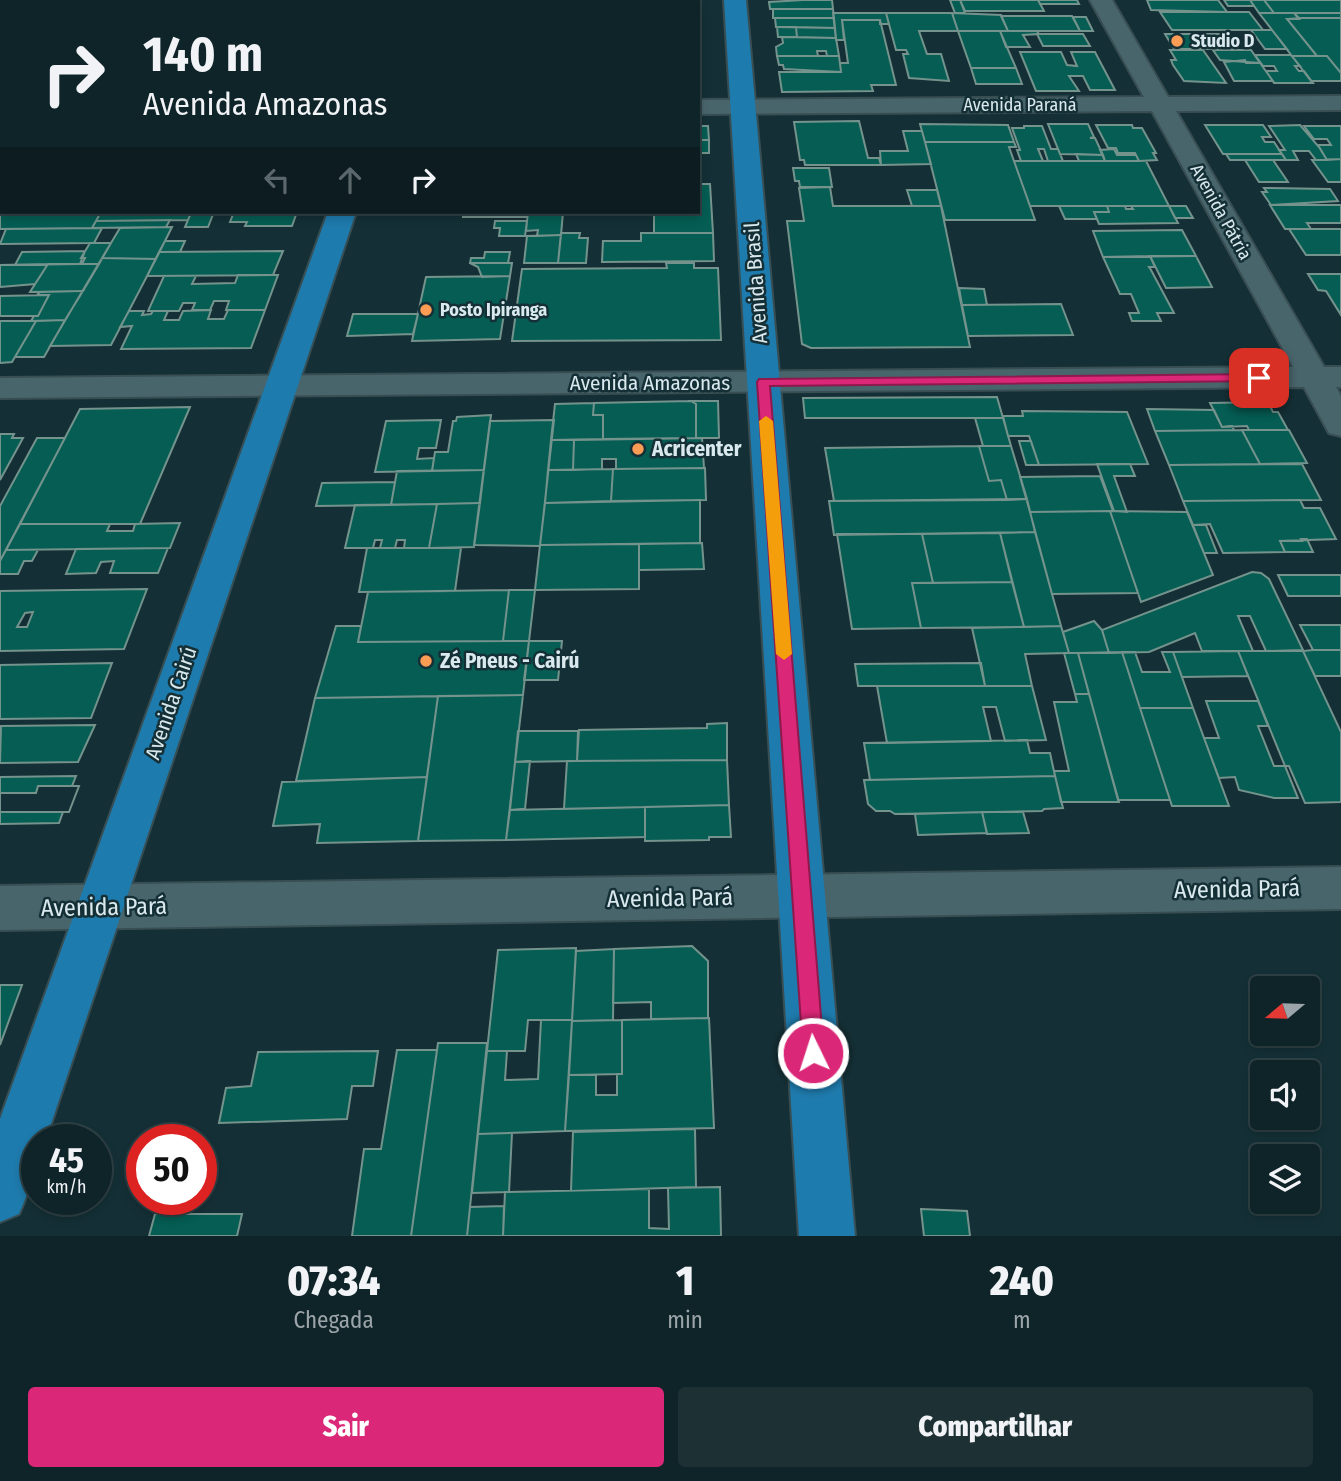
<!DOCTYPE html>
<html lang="pt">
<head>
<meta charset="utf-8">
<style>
  body { margin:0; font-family:"Fira Sans Condensed",sans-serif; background:#1d3034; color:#f1f3f6; height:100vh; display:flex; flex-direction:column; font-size:26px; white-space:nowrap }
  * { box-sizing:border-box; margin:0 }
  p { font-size:23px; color:#9ba4a8 }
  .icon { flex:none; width:38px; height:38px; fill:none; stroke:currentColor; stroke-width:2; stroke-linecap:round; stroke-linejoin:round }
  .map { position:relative; height:1236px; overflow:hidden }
  .panel { display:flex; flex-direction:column; background:#0f2428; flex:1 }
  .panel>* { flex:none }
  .guide { position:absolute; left:0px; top:0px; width:700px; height:214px; box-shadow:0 4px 10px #0003,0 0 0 2px #2f4145; background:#0f2428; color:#f1f3f6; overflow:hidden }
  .needle { width:46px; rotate:251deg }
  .fabs { position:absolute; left:1250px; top:976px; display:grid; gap:14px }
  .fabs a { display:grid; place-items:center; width:70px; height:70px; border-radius:7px; background:#0f2428; box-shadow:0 4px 10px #0003,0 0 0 2px #2f4145; font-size:35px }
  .speed { position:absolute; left:21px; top:1124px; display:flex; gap:14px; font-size:35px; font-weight:700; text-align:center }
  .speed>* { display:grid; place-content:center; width:91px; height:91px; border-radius:50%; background:#0f2428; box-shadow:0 4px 10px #0003,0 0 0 2px #2f4145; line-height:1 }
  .speed small { font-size:18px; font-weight:400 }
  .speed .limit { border:10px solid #d22; background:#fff; color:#111 }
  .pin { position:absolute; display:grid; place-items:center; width:60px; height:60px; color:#fff; margin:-30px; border-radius:14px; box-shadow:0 4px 10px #0006 }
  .me { position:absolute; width:77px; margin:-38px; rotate:356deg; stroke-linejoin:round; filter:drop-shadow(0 0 5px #0008) }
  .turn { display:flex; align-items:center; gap:24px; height:147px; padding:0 28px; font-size:32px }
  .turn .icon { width:91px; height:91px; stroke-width:2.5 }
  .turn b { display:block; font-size:49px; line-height:60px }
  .lanes { display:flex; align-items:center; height:66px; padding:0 28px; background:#0003; justify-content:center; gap:35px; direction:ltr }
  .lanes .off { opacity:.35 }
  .eta { display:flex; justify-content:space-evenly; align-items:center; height:119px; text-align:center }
  .eta b { font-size:42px; font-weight:800; line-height:49px }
  .primary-button { display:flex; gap:14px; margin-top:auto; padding:14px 28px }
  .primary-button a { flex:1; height:80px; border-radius:7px; background:#db2777; color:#fff; font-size:28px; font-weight:800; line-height:80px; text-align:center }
  .primary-button a+a { background:#1d3034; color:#f1f3f6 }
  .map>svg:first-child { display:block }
</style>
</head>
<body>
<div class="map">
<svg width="1341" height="1236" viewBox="0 0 1341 1236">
  <rect width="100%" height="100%" fill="#143036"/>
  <!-- building -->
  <path fill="#055d53" stroke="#75938d" stroke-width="2" fill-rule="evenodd" d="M0 0H76L2 2 0 11Z
    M608 0H695V2H607Z
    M803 0H832L833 9H770L769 2Z
    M950 0H960L965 13H955Z
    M960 0H1038L1044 11H965Z
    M1038 0H1077L1079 4H1040Z
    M1147 0H1218L1227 12 1151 10Z
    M1224 0H1250L1254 6H1228Z
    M1250 0H1264L1274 13H1259Z
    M1264 0H1341V13H1274Z
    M773 9H833L834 18H773Z
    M1160 12H1249L1263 30H1172Z
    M833 13H886L889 24H880V20H842L844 40H836Z
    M886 13H952L958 31H919L927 54H941L949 81 909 78 903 54H908L906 50H896Z
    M952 13 1001 15 1008 31H958Z
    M1259 13H1294L1299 19H1287L1317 56H1292Z
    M1294 13H1341V18H1299Z
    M1001 16H1072L1080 31H1008Z
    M1073 17H1086L1093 31H1080Z
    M775 18H834L835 28 776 27Z
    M1299 18H1341V73L1327 56H1317L1287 19Z
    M842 20H880L896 85H871L873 91 782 92 779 72H841L840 63H848Z
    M777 27H796L797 37H778Z
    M796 27 835 28 836 38 797 37Z
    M1251 30H1272L1287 49H1265Z
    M958 31H1000L1016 68H971Z
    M1000 31H1037L1039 34 1023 35 1030 47H1006Z
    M1037 34H1083L1090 46H1043Z
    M1165 34H1223L1234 49H1174Z
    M782 37 836 38 839 56H827L826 51H817L818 56H777L776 47 783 43Z
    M1170 50H1203L1226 83 1184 81 1173 65 1171 60H1176Z
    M1213 50H1251L1260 63 1220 60Z
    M1020 52H1061L1067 65 1077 66 1071 52H1095L1115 90H1090L1083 76H1069L1079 91H1036Z
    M1255 55H1291L1300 66H1295L1299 71H1304L1313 83H1274L1266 71H1277L1274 66H1263Z
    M777 56H839L841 72 784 69 783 65H779Z
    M1292 56H1327L1341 73V81H1311Z
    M1245 60 1246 63H1260L1273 81H1234L1224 62Z
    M971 68H1016L1022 84H976Z
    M859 121 868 158H879L881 165H805L804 160H800L794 122Z
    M920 124 1008 125 1014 142H925Z
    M1048 124H1088L1094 137 1090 138H1095L1103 155 1060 154Z
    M1096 125H1132L1133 128H1142L1156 153H1153L1157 160 1139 161 1135 153H1118L1116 148H1108Z
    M1205 125H1263L1271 137H1262L1265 142H1274L1282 154H1223Z
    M1300 125 1319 147 1327 160H1316L1309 151H1293L1298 160H1286L1279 150H1285L1269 126Z
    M698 126H708L709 140H698Z
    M1024 126H1042L1051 149H1058L1063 161H1048L1044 149H1038L1043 161H1021L1017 150H1020L1012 128H1024Z
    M1304 126H1341V159L1327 160 1318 145H1331L1327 139H1314Z
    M903 131H922L931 164 881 165 880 151H908Z
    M698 140H709V153H698Z
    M925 142H1014L1016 147H1009L1035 220H945Z
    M1114 149 1117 155H1136L1139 161H1105L1100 150Z
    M1076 154 1103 155 1105 161H1079Z
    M1226 154H1282L1286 160H1230Z
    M1341 159V182H1328L1312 160Z
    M1245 160H1273L1288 182H1259Z
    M1014 161H1146L1169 206H1030Z
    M793 168H829L832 187H800L799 181H795Z
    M698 184H710L713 233H654V212H698Z
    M830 187 833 206H941L970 347 811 348 802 344 787 221H804L799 188Z
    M1264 188 1330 189 1338 201 1271 205 1262 192H1267Z
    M907 190H937L941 206H912Z
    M1270 205H1341V223H1307L1311 229H1285Z
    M1059 206H1107L1109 212H1094L1097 219H1065Z
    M1107 206H1125L1126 209H1133L1131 206H1169L1178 223 1099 224 1094 212H1109Z
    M1169 206H1186L1193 218H1175Z
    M101 212H191L188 220 96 221Z
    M101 212 92 228 0 229V214Z
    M214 212 208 227H185L191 213Z
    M234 212H297L292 226H245L247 222H230Z
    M464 212H528L527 217H463Z
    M528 212H563L561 235 537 236 538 230 526 231Z
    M170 220 166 227 92 228 96 221Z
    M495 221H527L525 236H499L500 228H494Z
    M172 227 156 259 102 258 120 228Z
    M102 228 94 243 0 244 6 229Z
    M1289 229H1341V255H1306Z
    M1182 230 1196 256 1103 257 1093 231Z
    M561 233H580L579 238H588L586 263H558Z
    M641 233H713L714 261 602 262 603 241H641Z
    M561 235 558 263H524L527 236Z
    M165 241H185L180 252H159Z
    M90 243H111L99 264H82L85 258H81Z
    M85 251 80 264 15 265 22 252Z
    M283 251 273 275 147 276 159 252Z
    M485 252H510L508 263H470L471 258H484Z
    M1150 256 1155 267H1149L1151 270 1174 313H1157L1161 321H1132L1129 313H1139L1131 294H1120L1103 257Z
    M1150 256H1196L1212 287 1166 288Z
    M102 258 156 259 111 345 50 346Z
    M470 263H512L510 276 482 277 478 267Z
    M666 263H694V268H718L721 340 512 341 522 269 667 268Z
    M48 264H99L83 291 30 292Z
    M48 264 35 284 0 287V265Z
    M1308 274H1341V315L1326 291 1318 290Z
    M238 275H278L265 310H226L229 301H214L210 310H192L195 303H183L179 311H148L164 276H196L192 284 235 283Z
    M510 276 500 339 412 341 426 277Z
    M959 288 984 289 987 305H962Z
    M83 291 65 320 31 321 34 316H38L49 295H37L40 292Z
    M49 295 38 316H0V296Z
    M1061 304 1073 335 968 336 962 305Z
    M211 310 208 319H224L228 310H265L251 348 121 349 132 326 120 327 129 311H144L142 315 151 314 153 311H168L164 320H179L183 311Z
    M353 314H418L413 334 347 336Z
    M65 320 44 357H15L36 321Z
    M0 321H36L12 362 0 363Z
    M997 397 1003 418H805L803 398Z
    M691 401 696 404V438L603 439V415H593L594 403Z
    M691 401H718L719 438H696V404Z
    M1268 402 1273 412H1278L1288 430H1249L1247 426 1222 427 1210 403Z
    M594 403 593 415H603V439L551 440 555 404Z
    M190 407 140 524H20L80 409Z
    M1147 409 1214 410 1222 427 1232 426 1234 430 1155 431Z
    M1022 411 1127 412 1148 464 1039 465 1029 436H1008L1003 416H1023Z
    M491 415 484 470 432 471 435 452H448L453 421H456L457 417Z
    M975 418H1003L1011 446H983Z
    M441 420 436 448H419L417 459 434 458 432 471 375 472 386 421Z
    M554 420 540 546 474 545 490 421Z
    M1242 430 1260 464 1169 465 1155 431Z
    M1242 430H1289L1307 463 1260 464Z
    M0 434H14L12 438H23L0 480Z
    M37 438H65L0 561V506Z
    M702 438 704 468 616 469V459H602V469L573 470 574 440Z
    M551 440H574L573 470H548Z
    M1019 441H1031L1039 465H1026Z
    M979 446 989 481 1001 480 1007 500 834 501 825 448Z
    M979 446H1011L1027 499 1007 500 1001 480 989 481Z
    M1097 464H1130L1135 476H1114L1127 512 1114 511Z
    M1302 464 1321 500 1183 501 1169 465Z
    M705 468 706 500 611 501 613 469Z
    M613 469 611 501 545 503 548 470Z
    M484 470 480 503 391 505 397 471Z
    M1100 476 1113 511 1030 512 1020 477Z
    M395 482 391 505 316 506 322 483Z
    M1027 499 1035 532 834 535 829 501Z
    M700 500V543L540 545 545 503Z
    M1300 500 1304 508H1320L1336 539 1280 541 1285 552 1223 553 1210 524 1193 525 1183 501Z
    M480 503 474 547 429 548 437 504Z
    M437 504 429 548H404L405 540H397L395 548H380L382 540H375L373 548H345L355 505Z
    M1110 511 1187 512 1213 575 1141 602Z
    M1110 511 1138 593 1052 594 1030 512Z
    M180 523 170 548 6 550 20 524H110L107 531H133L135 524Z
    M1193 525H1206L1217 553H1204Z
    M1035 532 1052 594 1061 626 1024 627 1000 533Z
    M1000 533 1012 582 933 583 922 534Z
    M837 534H922L933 583H912L921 628 852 629Z
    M1301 539H1307L1313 552H1285L1280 541H1302Z
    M702 543 704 569 639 570V544Z
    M639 544V589L535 590 540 545Z
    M168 548 158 573H110L114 561 101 562 96 573 66 574 76 549Z
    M367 548H461L455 591 359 592Z
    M6 550H38L32 561H24L18 574H0V561Z
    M1252 572 1261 573 1269 579 1303 650 1266 651 1250 616H1238L1253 651H1202L1195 633 1149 652 1109 653 1102 630Z
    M1278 575H1341V596H1288Z
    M1012 582 1024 627 921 628 912 583Z
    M147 589 124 649 0 651V591ZM33 612 27 627H17L25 613Z
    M509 590H535L529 641H503Z
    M509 590 503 641 358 642 368 592Z
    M1094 621 1102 630 1109 653H1069L1063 632Z
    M1300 625H1341V650H1313Z
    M336 626H361L358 642 529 641 523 695 315 698Z
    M1061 626 1069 653 1025 654 1032 686H985L972 628Z
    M529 641H562L558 680H524Z
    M1313 650H1341V676H1315L1303 651Z
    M1238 651H1303L1341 732V802L1305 803 1289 766H1285Z
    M1238 651 1248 676 1182 677 1173 652Z
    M1122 652 1140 708 1170 800H1118L1078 653Z
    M1122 652H1135L1142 672H1170L1162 652H1173L1193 708H1140Z
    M1064 653H1078L1089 694H1075Z
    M112 663 91 718 0 719V665Z
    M981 663 985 686H858L855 664Z
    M877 686H1032L1046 740 1005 741 996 707H983L991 741 887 743Z
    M1075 694H1089L1119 802H1061L1054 771H1069L1054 702H1077Z
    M523 695 506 840 418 841 438 696Z
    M438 696 427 777 296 781 315 698Z
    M1206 701H1258L1268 726H1258L1274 766H1285L1298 798H1274L1239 790 1235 777 1219 778 1204 738H1219Z
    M1140 708H1193L1229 806H1172Z
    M727 723V760L577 761 579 730 707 728V724Z
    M95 725 78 762 0 763 1 726Z
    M518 731H578L577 761 515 762Z
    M1027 740 1030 753H1050L1055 776 870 780 864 743Z
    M727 760 729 805 564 809 567 761Z
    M530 761 525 809 510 810 515 762Z
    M76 776 72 786H79L69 812H63L59 823 0 824V777Z
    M1055 776 1063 808 1044 809 1042 811 895 814 890 811H876L868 804 864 780Z
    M427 777 418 841 317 843 320 824 273 826 282 782Z
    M38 786H79L69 812H0V793H36Z
    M729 805 731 837H709V840L645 841V807Z
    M645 807V837L506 840 510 810Z
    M982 812 987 833 918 835 915 814Z
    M982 812H1023L1029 833 987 834Z
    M692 946 708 961V1018L651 1019V1002L613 1003 614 949Z
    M576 948 572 1020H528L525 1051H487L498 950Z
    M614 949 613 1020 572 1021 576 951Z
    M0 985H22L0 1045Z
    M709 1018 714 1128 565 1131 569 1075H596V1095H617V1074H622V1020Z
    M541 1020H572L565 1131 478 1134 487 1051H507L505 1080 538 1079Z
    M622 1020V1074L569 1075 572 1021Z
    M438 1043H487L467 1236H411Z
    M397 1050H437L411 1236H352L364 1149H381Z
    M378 1051 373 1086H352L347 1119 219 1123 226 1088 251 1086 258 1052Z
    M695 1129 696 1187 571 1191 573 1132Z
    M512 1133 509 1192 472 1193 478 1134Z
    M720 1187 721 1236H503L505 1192 649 1189V1228L669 1229 668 1188Z
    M504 1206 503 1236H467L470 1207Z
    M921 1209 967 1211 970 1236H924Z
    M155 1214H242L237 1236H149Z"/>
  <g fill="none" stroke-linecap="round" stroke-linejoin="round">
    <defs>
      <path id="minor" d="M104 0H126L104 2Z
        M1090 0H1112L1168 97 1341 96V110L1176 111 1324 367H1341V387H1336L1341 396V436L1329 433 1304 387 0 398V378L1293 367 1152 111 698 114V100L1144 97Z
        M0 109H2V123H0Z
        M2 142V159L0 160V143Z
        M1341 867V909L0 930V886Z"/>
      <path id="major" d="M405 0H427L405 2Z
        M724 0H746L855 1236H799Z
        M328 212H356L46 1139H37C37 1167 30 1189 19 1214L0 1222V1119Z"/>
    </defs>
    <!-- minor casing -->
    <use href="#minor" stroke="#384e53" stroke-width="4"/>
    <!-- major casing -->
    <use href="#major" stroke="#384e53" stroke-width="4"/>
    <!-- minor -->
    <use href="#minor" fill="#49656c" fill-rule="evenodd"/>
    <!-- major -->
    <use href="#major" fill="#1e7bad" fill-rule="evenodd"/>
  </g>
  <!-- route -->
  <path fill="#db2777" stroke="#8e194d" stroke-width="2" d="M1259 374 1264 375V381L770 386 824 1053 821 1060 813 1063 806 1060 803 1053 757 382 759 379Z"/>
  <!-- slow -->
  <path fill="#f59e0b" d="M766 416 773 421 792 654 784 660 776 654 759 421Z"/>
  <!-- markers -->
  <g fill="#fd9d55" stroke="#143036" stroke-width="2.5">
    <circle cx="1177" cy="41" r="7"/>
    <circle cx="426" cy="310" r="7"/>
    <circle cx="638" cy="449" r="7"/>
    <circle cx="426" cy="661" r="7"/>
  </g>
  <g text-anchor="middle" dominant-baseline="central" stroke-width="5" stroke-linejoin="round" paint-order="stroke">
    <!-- far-poi labels -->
    <g font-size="18" font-weight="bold" fill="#d9e9ed" stroke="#143036" text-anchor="start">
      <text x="1191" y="41">Studio D</text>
      <text x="440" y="310">Posto Ipiranga</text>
    </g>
    <!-- far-street labels -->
    <g font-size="18" fill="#d9e9ed" stroke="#143036">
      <text x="1020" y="105">Avenida Paraná</text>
      <text transform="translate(1221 212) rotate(61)">Avenida Pátria</text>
    </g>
    <!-- street labels -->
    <g font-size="21" fill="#d9e9ed" stroke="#143036">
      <text transform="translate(756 283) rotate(-94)">Avenida Brasil</text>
      <text x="650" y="383">Avenida Amazonas</text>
      <text transform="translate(171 703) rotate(-71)">Avenida Cairú</text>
    </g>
    <!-- poi labels -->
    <g font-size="21" font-weight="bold" fill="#d9e9ed" stroke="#143036" text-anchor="start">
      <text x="652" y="449">Acricenter</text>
      <text x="440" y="661">Zé Pneus - Cairú</text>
    </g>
    <!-- near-street labels -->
    <g font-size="24" fill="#d9e9ed" stroke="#143036">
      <text transform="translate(1237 889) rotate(-1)">Avenida Pará</text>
      <text transform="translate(670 898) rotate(-1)">Avenida Pará</text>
      <text transform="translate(104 907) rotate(-1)">Avenida Pará</text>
    </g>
  </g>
</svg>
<div class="fabs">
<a><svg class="needle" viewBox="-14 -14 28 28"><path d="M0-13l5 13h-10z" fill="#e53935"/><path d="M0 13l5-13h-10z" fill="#9ba4a8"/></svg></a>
<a><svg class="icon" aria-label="sound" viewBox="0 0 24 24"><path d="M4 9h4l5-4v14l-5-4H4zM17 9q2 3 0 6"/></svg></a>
<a><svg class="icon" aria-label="layers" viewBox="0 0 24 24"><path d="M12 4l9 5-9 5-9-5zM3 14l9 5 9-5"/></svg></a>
</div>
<div class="speed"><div>45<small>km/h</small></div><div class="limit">50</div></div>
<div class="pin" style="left:1259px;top:378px;background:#d93025"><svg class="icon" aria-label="arrive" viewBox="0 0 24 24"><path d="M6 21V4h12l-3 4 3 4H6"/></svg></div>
<svg class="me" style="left:813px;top:1053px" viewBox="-20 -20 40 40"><circle r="17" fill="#db2777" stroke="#fff" stroke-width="3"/><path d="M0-11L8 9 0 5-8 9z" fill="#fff"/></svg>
<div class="guide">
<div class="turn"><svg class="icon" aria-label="right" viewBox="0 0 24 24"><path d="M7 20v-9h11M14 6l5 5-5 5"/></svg><div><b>140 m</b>Avenida Amazonas</div></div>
<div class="lanes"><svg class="icon off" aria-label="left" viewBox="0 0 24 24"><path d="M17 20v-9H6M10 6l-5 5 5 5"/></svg><svg class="icon off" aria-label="ahead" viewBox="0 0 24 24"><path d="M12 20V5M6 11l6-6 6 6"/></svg><svg class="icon" aria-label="right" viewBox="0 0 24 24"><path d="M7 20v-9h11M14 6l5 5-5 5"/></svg></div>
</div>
</div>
<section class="panel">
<div class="eta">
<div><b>07:34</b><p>Chegada</p></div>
<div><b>1</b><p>min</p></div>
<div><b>240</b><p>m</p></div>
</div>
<div class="primary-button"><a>Sair</a><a>Compartilhar</a></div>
</section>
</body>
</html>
